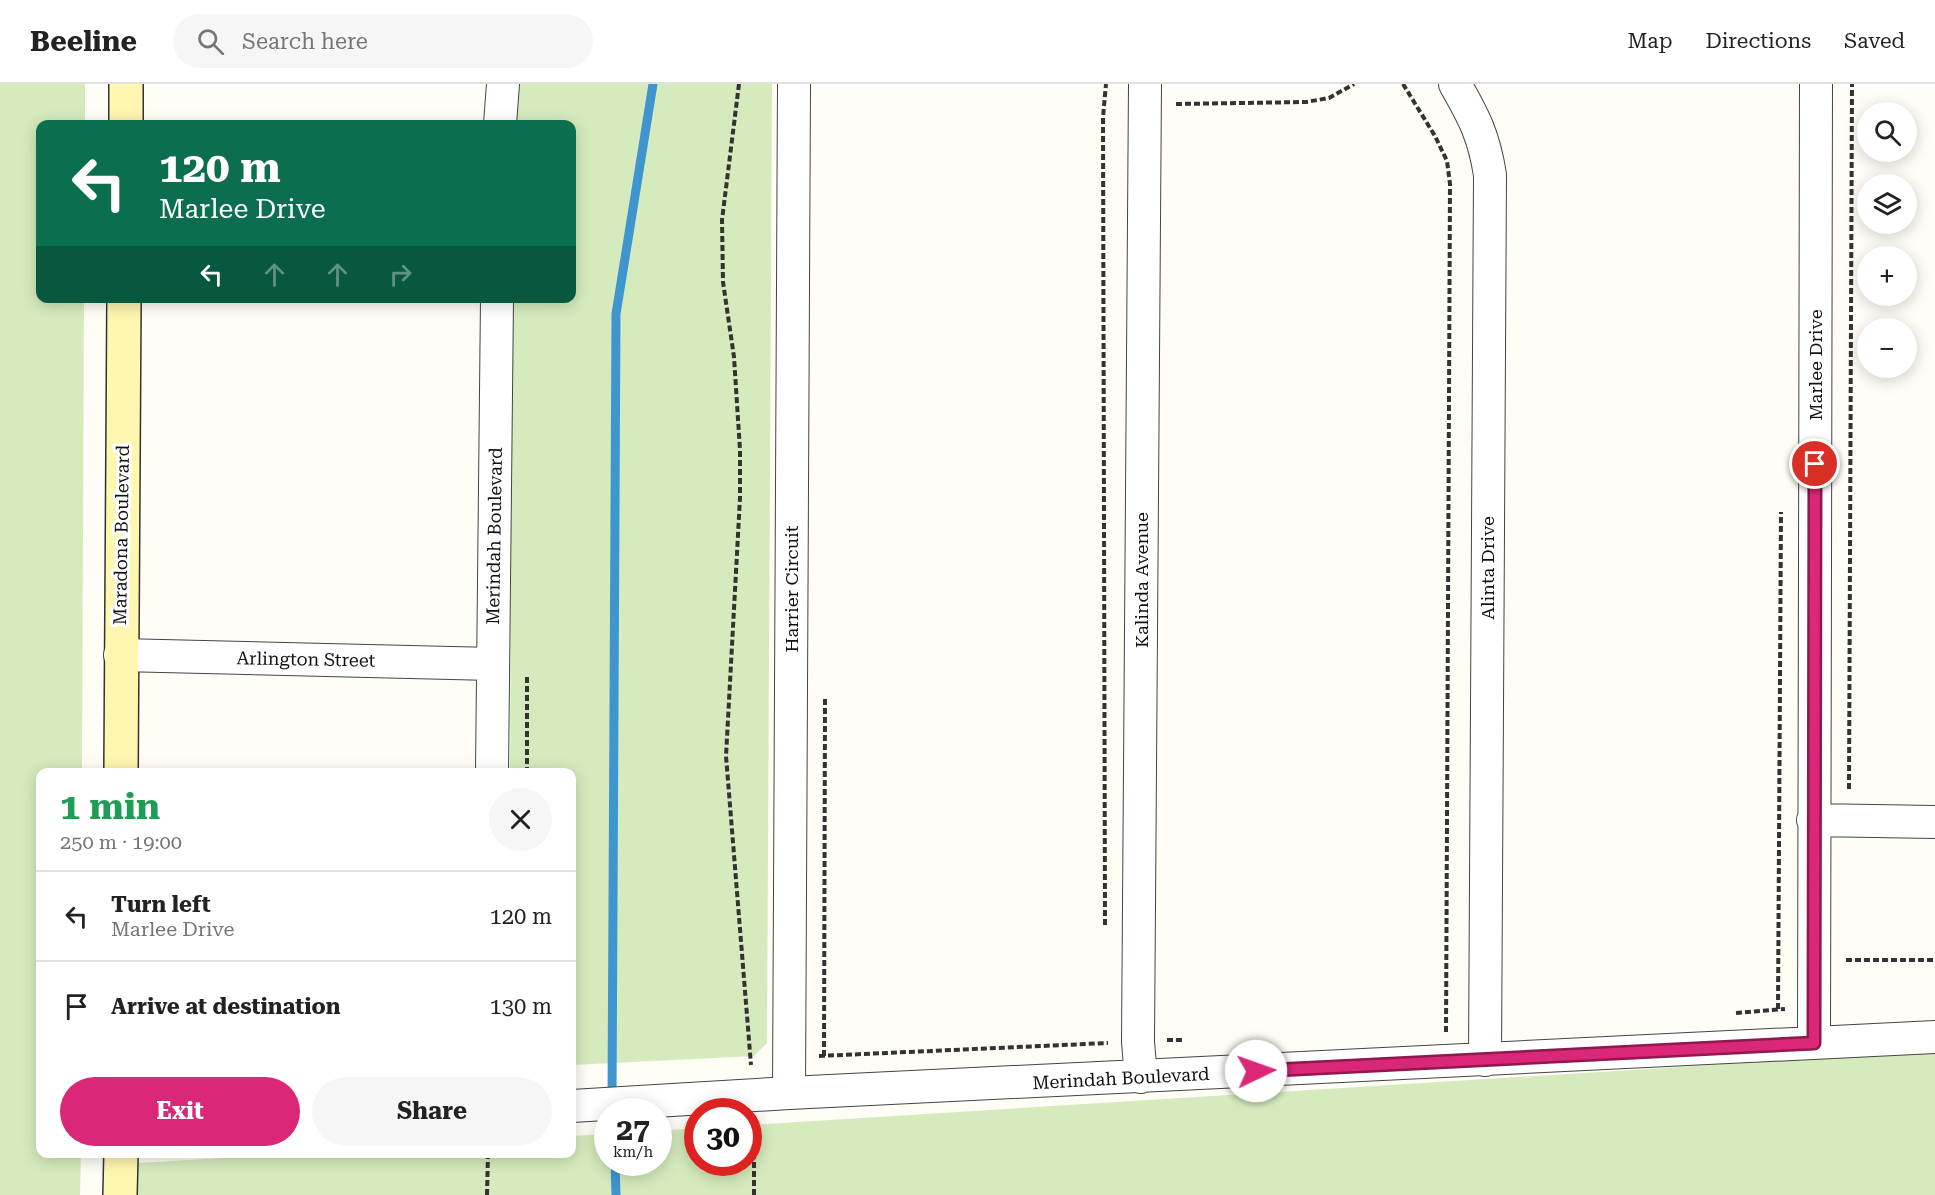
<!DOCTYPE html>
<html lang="en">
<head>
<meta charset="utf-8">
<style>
  body { margin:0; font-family:"Roboto Serif",serif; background:#f6f6f6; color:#222; height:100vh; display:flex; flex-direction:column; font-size:22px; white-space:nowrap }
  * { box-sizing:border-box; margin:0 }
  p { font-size:20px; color:#767676 }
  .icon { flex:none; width:33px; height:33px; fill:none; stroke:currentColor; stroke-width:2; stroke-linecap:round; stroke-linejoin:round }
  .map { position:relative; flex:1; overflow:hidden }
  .drawer { position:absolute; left:36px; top:684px; width:540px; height:390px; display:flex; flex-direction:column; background:#fff; border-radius:12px; box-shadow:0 3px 15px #0003 }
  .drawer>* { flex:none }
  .banner { position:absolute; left:36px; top:36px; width:540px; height:183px; border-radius:12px; box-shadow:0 3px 15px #0003; background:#0b6e4f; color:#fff; overflow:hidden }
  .buttons { position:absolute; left:1857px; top:18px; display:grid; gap:12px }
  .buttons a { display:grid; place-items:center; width:60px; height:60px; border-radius:50%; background:#fff; box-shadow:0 3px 15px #0003; font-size:30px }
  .speed { position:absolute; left:594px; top:1014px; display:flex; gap:12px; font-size:30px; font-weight:700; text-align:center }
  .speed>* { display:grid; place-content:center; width:78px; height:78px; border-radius:50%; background:#fff; box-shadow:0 3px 15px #0003; line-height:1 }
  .speed small { font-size:15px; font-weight:400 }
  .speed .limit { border:9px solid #d22; background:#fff; color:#111 }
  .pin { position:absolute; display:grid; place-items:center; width:51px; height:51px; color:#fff; margin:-26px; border:3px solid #fff; border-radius:50%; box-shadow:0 2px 6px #0007 }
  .me { position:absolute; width:66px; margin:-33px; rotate:87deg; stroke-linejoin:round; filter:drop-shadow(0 0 4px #0008) }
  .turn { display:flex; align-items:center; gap:21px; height:126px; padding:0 24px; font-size:27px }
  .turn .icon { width:78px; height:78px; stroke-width:2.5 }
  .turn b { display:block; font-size:42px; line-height:51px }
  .lanes { display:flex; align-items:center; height:57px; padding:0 24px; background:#0003; justify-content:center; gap:30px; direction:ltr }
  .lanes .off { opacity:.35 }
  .round { display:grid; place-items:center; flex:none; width:63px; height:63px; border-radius:32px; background:#f6f6f6 }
  .headline { display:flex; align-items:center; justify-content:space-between; height:102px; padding:0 24px }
  h1 { font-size:36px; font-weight:700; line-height:45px; color:#1e9e55 }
  .button { display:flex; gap:12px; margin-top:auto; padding:12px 24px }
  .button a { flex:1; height:69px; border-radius:36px; background:#db2777; color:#fff; font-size:24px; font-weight:700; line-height:69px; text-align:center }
  .button a+a { background:#f6f6f6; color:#222 }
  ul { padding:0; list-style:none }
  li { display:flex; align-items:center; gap:18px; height:90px; padding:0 24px; border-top:2px solid #e0e0e0 }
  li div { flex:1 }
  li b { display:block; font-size:22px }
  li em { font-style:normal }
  header { display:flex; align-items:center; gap:36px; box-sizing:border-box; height:84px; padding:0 30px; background:#fff; border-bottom:2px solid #e0e0e0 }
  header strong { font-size:28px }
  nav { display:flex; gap:33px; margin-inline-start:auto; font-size:21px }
  .search { width:420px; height:54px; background:#f6f6f6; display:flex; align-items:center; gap:15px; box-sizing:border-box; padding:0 21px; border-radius:33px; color:#767676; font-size:22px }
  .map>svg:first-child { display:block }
</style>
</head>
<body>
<header>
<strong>Beeline</strong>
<div class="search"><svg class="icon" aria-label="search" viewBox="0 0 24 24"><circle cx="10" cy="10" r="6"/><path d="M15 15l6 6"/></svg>Search here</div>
<nav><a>Map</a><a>Directions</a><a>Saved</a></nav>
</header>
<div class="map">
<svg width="1935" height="1111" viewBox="0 0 1935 1111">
  <rect width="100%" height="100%" fill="#fffdf5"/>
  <!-- green -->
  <path fill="#d5ebbd" d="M0 0H85V40H40V214L84 215 82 688H40V1070H81L80 1111H0Z
    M513 0H772L767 959 754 972 572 981V688H510L512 215 572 214V40H513Z
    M1935 967V1111H120L121 1080 291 1070H572V1052L607 1050 608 1078H658L659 1047 697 1044 698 1078H748L749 1041Z"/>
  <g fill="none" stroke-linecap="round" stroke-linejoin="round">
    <!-- stream -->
    <path stroke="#3f96cf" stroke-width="9" d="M612 1015 616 230 653 0
      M615 1078 616 1111"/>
    <defs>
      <path id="street" d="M1455 0C1474 33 1484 52 1490 91L1485 976
        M500 40 503 0
        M120 571 493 580
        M492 688 497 214
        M1813 736 1935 738
        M1814 959 1816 0
        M1141 993 1138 958 1145 0
        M789 1009 794 0
        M572 1022 789 1009 1935 953"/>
      <path id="secondary" d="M126 40V0
        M121 688 124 214
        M120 1111 121 1070"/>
    </defs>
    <!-- street casing -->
    <use href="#street" stroke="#444" stroke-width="34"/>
    <!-- secondary casing -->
    <use href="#secondary" stroke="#333" stroke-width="36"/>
    <!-- path -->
    <path stroke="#333" stroke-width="4" stroke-dasharray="6 3" stroke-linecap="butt" d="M739 0 722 136 723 198 734 273 740 366V414L726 672 751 981
      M1403 0 1435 52 1447 77 1450 100 1446 948
      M1176 20 1306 18 1329 14 1354 0
      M527 593V688
      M1849 705 1852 0
      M1105 841 1103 33 1106 0
      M1846 876H1935
      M1778 925 1781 428
      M1736 929 1785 925
      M1167 956H1183
      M819 972 1108 959
      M824 972 825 615
      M487 1111 488 1070
      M754 1111V1043"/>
    <!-- street -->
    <use href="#street" stroke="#fff" stroke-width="32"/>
    <!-- secondary -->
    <use href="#secondary" stroke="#fff6b0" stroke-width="33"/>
  </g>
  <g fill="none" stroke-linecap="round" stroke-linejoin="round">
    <defs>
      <path id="route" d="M1256 987 1814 959 1815 380"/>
    </defs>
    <!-- route casing -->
    <use href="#route" stroke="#8e194d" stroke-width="15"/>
    <!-- route -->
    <use href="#route" stroke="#db2777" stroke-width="10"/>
  </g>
  <g text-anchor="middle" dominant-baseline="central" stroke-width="6" stroke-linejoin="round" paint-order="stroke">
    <!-- street labels -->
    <g font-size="18" fill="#111" stroke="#fff">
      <text transform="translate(1815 281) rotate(-90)">Marlee Drive</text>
      <text transform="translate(121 451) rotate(-89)">Maradona Boulevard</text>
      <text transform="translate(494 452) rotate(-89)">Merindah Boulevard</text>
      <text transform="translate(1487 484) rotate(-90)">Alinta Drive</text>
      <text transform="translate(1141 496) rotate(-90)">Kalinda Avenue</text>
      <text transform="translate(791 505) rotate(-90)">Harrier Circuit</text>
      <text transform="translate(306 575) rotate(1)">Arlington Street</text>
      <text transform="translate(1121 994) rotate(-3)">Merindah Boulevard</text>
    </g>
  </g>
</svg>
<div class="buttons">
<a><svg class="icon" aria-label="search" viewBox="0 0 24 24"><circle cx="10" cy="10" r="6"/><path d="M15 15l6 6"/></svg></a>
<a><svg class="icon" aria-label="layers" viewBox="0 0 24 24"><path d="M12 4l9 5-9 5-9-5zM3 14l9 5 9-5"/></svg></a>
<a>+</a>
<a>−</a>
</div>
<div class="speed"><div>27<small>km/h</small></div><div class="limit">30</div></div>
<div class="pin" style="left:1815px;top:380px;background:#d93025"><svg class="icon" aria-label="arrive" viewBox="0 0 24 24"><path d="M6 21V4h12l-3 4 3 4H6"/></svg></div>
<svg class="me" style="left:1256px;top:987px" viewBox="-20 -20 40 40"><circle r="19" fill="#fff"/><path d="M0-13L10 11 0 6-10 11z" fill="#db2777"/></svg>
<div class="banner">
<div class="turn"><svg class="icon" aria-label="left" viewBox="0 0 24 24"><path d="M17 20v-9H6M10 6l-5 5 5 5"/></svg><div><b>120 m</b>Marlee Drive</div></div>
<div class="lanes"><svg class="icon" aria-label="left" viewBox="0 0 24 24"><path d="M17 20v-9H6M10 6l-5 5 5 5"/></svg><svg class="icon off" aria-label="ahead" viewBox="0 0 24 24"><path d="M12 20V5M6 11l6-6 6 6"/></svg><svg class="icon off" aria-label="ahead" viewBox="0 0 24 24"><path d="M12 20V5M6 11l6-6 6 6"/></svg><svg class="icon off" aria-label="right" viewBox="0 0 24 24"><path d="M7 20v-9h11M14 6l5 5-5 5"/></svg></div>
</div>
<section class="drawer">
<div class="headline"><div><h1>1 min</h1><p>250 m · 19:00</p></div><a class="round"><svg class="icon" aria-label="close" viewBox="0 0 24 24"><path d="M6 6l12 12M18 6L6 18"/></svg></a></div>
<ul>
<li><svg class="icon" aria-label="left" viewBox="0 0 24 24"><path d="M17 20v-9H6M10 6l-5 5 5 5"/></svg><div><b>Turn left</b><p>Marlee Drive</p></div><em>120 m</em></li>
<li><svg class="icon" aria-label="arrive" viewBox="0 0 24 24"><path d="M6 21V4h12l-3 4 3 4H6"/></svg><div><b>Arrive at destination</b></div><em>130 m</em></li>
</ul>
<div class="button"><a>Exit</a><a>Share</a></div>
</section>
</div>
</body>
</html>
